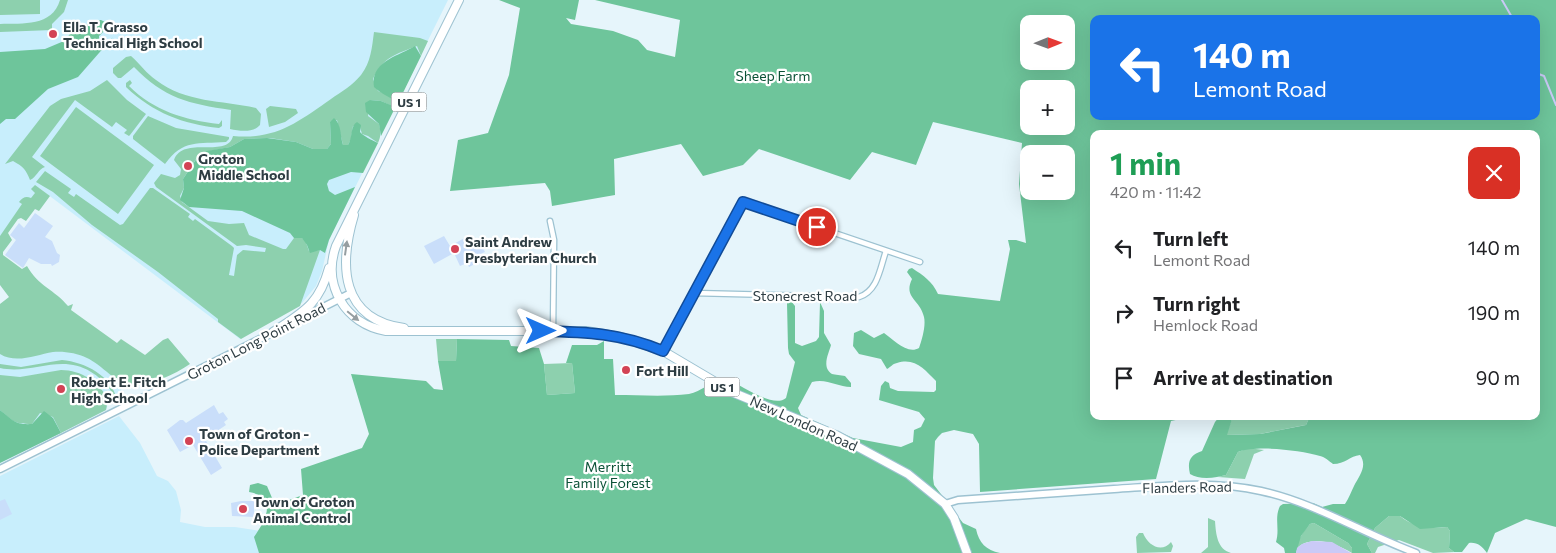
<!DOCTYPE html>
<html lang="en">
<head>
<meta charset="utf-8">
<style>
  body { margin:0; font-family:Commissioner,sans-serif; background:#f2f2f2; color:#202124; height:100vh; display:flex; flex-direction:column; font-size:19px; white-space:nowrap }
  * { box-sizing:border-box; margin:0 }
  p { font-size:16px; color:#757577 }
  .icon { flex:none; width:28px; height:28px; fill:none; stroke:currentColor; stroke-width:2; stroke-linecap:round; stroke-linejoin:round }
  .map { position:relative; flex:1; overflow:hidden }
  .sheet { position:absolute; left:1090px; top:130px; width:450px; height:290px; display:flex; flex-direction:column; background:#fff; border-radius:10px; box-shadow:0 5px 20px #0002 }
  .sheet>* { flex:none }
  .banner { position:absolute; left:1090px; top:15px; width:450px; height:105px; border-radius:10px; box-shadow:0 5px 20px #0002; background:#1a73e8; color:#fff; overflow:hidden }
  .needle { width:32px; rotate:89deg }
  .controls { position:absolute; left:1020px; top:15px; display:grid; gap:10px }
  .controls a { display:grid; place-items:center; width:55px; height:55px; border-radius:10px; background:#fff; box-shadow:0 5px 20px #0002; font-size:25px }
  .pin { position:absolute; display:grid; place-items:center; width:42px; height:42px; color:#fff; margin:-21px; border:2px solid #fff; border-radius:50%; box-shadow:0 1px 5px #0007 }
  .me { position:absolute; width:55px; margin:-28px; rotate:90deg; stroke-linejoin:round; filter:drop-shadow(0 0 4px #0008) }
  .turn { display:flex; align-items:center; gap:18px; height:105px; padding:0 20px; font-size:22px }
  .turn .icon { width:65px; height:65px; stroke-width:2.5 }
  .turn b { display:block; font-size:35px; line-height:42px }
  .round { display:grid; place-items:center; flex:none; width:52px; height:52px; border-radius:10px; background:#f2f2f2 }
  .summary { display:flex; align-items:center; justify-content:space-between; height:85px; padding:0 20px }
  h1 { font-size:30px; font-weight:700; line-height:38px; color:#1e9e55 }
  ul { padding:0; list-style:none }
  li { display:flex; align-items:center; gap:15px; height:65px; padding:0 20px }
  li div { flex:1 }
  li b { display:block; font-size:19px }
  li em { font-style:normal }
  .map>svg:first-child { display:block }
</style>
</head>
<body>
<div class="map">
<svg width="1556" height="553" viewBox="0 0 1556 553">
  <rect width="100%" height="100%" fill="#e6f5fb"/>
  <!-- built -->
  <path fill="#c8eefc" d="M0 0H448L329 240 322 271 316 286 302 303 240 339 39 188 0 243Z
    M66 314 160 379 133 386 122 385 121 391 124 397 108 404 106 410 0 463V347Z
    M119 416 140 443 157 476 168 481 176 491 181 510 180 522 205 527H235L273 533 272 553H0V476Z"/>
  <!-- green -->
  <path fill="#8dd0ae" d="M0 0H40V14L0 15Z
    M60 0H68L64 12 52 24V30L0 32V24C23 23 52 27 60 0Z
    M374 32 420 38 428 41 421 56 417 46C396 54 383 57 373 79L378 91 389 95 395 101H399L394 110 392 106 381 101 370 100 368 116 379 124C381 132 381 136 378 143L368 136 362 134 360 127 353 126 351 139 348 145H343L337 120 330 122 331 144 327 149H313L296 142 270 138 244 139 230 147 200 153 183 179 184 188 180 196 182 202 208 221 229 224 244 223 249 235 283 249H286L294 238H302L305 240 309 251 320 250 300 306 241 339 218 322V319L158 272 92 225 53 192 36 182 45 171 71 189 68 193 74 197 76 194 120 225 123 224 150 188H153L190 214 188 217 193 221 195 219 232 246 234 248 229 275 234 276 237 255 243 250 265 252 266 248 246 245 237 246 156 187 154 183 161 174 175 178 180 175 181 169 174 160C183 135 227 159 233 136 276 140 298 122 331 99 341 92 353 85 361 75 371 62 372 47 374 32Z
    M131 56C140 64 147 74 156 80 186 103 221 100 256 108L261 114 260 125C253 133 240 131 230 129L231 110C189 104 164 98 134 67L121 78H118L113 73V68L126 57Z
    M107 80 127 100 146 114 130 135 129 136 124 133 127 130 116 122 112 127 75 100 32 157 45 167C38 169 37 177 30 180 26 170 24 167 13 161L5 164 50 106 61 99 90 91Z
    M130 80 132 83 129 86C154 111 185 120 219 124L222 120V126L219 128C183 124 153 113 126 87V83Z
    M270 106 296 109 298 113 285 122 269 127 266 109Z
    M76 107 154 165 118 214 40 156Z
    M148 116 176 128 229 137V139L226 142C198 144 183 139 165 164L133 139V136Z
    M35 185 50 196 39 211 35 209 26 221 21 218 18 219 8 233 12 240 3 252V255L22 269 27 266C38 286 55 290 68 306L73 304 71 310 117 343 121 339 145 355 163 340 168 338 190 364C174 375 151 385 132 386 120 387 101 364 87 358 77 353 64 351 53 352 36 355 16 364 0 354V304L9 297 0 285V236L22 204 19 202C23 197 26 196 31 198L35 193 31 189Z
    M436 339H457L456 362 438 361Z
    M62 360C85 362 112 376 117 400 114 397 112 392 109 388 104 382 98 376 91 372 61 353 32 375 0 368V364L21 367Z
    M572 363 575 393 547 395 544 364Z
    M61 370C81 370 100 382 108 400L106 410 61 433 53 417 40 413 32 424C13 424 13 421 0 410V375L20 377Z
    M1233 416H1310L1306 425 1300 426 1260 434 1226 435Z
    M1248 448 1264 450 1254 454 1245 479 1218 477 1226 475 1238 452Z
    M1389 516H1400C1413 527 1430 529 1447 527L1450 531 1449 548 1454 552 1433 553 1399 540 1378 547 1375 553H1372L1367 544 1375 528Z
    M1208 518 1215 521C1216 534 1217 549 1231 553H1201L1208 547Z
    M1314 523 1348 543 1352 548V553C1337 544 1313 534 1297 548 1298 538 1304 531 1310 524Z
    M1139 533H1143C1148 546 1162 553 1171 542L1173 546 1171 552 1137 553 1136 537Z"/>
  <!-- forest -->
  <path fill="#6ec59b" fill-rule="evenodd" d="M499 0H579L575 20 566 18 571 24 613 31 638 40 647 50 675 57 680 20 595 0H1556V527L1526 519 1495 533 1487 553C1482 546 1477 542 1469 543L1462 552H1454L1449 548 1450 531 1447 527 1420 529 1400 516H1389L1375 528 1367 544 1372 553H1352V548L1348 543 1314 523 1310 524 1301 536 1296 553H1285L1284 548 1276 542C1280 529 1274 518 1280 506L1283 504 1313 503 1322 507 1333 504H1345C1349 498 1351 492 1354 486 1359 476 1368 466 1360 455 1350 456 1345 464 1333 464 1329 461 1325 457 1320 456 1300 450 1257 445 1238 452L1226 475C1216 478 1199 480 1190 474 1187 461 1190 455 1202 451L1215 422 1220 416H1233L1227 435 1260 434 1306 425 1310 416H1536V134H1094V416H1194L1171 421 1156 479 980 492 979 444 973 434 954 430 942 433 938 437 935 441 933 478 934 485 963 523 976 529C979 543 986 550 1000 553H259L254 537C266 520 278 497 249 492L250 485 258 483 267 486 275 505 303 495 301 469 362 448 369 434 351 374 426 381 434 389 443 390 438 361H456L457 339 509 340 511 346 539 348 544 364 547 395 575 393 572 363H566L572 345H597L604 341V359H613L615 395C639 395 665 397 689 394 703 392 713 377 729 381 743 385 773 409 786 398L795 362 789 354 788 348 787 303 791 301 795 306V343L802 346 816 341 819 337 820 302 824 311V333L831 345C829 353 821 367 832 374 835 375 841 375 845 376L851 383V387C837 387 827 378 812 382L798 408 801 415 853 438 901 447 913 442 914 430 921 427 925 419 919 412 879 400 881 386 885 381 889 383 890 388 898 391 934 392 936 390V381C925 370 915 357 897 363 892 364 891 367 887 369L881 359 859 354 853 346 854 333 861 330 874 338 884 333C893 339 907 355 919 348 922 339 926 326 924 317 920 299 903 298 912 279L907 272 909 269 912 268C924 276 932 281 938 294L1000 301 1010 249 1008 240H1016L1026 243 1019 184 1022 143 933 122 916 165 872 152 850 180 759 149 743 165 703 176 681 144 614 159 615 195 552 206 550 191 545 183 450 191 458 140 488 133 509 75 520 8ZM1094 19H1536V116H1094ZM1029 24H1066V61H1029ZM1029 89H1066V126H1029ZM1029 154H1066V191H1029Z
    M94 20H101L105 22 106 29 99 36V40L108 42 113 37 78 77 48 89 15 119H6L0 124V52L45 49 64 41 70 34Z
    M415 46 421 56 399 101H395C388 96 380 93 374 87 370 61 399 56 415 46Z
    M370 100 381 101 393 106 394 110 381 136 379 124 366 112 365 103Z
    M334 118C342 125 340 136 343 145H348C353 137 350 126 357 122L361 125 360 132C362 135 373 141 378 143L363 173 351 172 329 180 327 184 329 191 335 195 355 187 329 240 325 253 320 250 310 253 307 245 302 238H294L290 233 242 211 189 207 180 200 184 188 183 179 201 152 230 147 244 139 267 138 296 142 313 149H327L331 144 330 122Z
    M0 410C13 420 14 425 32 424L44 411 53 418 61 433 0 463Z"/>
  <!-- water -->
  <path fill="#cacaf7" d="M1312 541 1332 542 1351 553H1296L1297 548 1302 544Z"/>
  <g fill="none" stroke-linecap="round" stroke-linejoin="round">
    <!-- stream -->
    <path stroke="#cacaf7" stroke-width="2" d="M1502 0 1513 19
      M1536 73 1544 76 1556 105"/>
  </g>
  <!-- building -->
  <path fill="#c9defa" d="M35 213 53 226 45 237 52 241 57 253 60 255 59 262 52 266 51 264H41L29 258 23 268 5 255 16 240 10 235 19 223 24 228Z
    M470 235 473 241 478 239 485 252 480 254 483 260 469 267 467 263 460 266 454 253 434 264 424 246 444 236 450 246Z
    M214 405 219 414 223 412 228 419 224 422 226 425 205 439 222 468 211 475 193 445 180 452 167 430 180 420H183L186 423Z
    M5 499 12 514 0 520V501Z
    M241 501H254V517L232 516 231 503Z"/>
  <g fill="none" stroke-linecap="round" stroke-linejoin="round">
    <defs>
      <path id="street" d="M550 221 554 240 553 331
        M694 293 859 297C878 291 880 268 886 251
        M663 351 743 202 920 262"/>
      <path id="secondary" d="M294 322 351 293
        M0 469 276 331
        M945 504 958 500C1010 496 1062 493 1114 489 1162 486 1214 480 1261 491 1316 503 1364 534 1416 553"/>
      <path id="primary" d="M459 0 336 246C322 285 345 324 386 331H586L621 337 663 351 734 393 836 435 908 474 945 504 954 518 967 553
        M354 215C339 265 340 319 404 328
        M273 332C303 312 319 305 329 268"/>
    </defs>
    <!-- street casing -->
    <use href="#street" stroke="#9dc2d1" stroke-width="7"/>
    <!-- secondary casing -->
    <use href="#secondary" stroke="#9dc2d1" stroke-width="9"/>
    <!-- primary casing -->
    <use href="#primary" stroke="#9dc2d1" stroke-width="10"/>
    <!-- street -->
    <use href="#street" stroke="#fff" stroke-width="4.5"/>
    <!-- secondary -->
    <use href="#secondary" stroke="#fff" stroke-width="6"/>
    <!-- primary -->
    <use href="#primary" stroke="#fff" stroke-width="8"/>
  </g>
  <!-- one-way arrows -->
  <defs><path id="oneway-solid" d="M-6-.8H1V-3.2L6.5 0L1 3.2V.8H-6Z" transform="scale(1.25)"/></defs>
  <g fill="#969ea1">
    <use href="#oneway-solid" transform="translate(346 248) rotate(-82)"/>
    <use href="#oneway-solid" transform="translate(353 316) rotate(39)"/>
  </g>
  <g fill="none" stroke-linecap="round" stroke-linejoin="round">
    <defs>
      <path id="route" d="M541 331C587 332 620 333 663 351L743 202 817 227"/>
    </defs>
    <!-- route casing -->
    <use href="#route" stroke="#114b97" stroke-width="12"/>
    <!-- route -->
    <use href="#route" stroke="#1a73e8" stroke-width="9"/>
  </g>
  <!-- markers -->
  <g fill="#d34355" stroke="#fff" stroke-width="2">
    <circle cx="53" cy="34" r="5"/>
    <circle cx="188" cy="166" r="5"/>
    <circle cx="455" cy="249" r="5"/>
    <circle cx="626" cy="370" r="5"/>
    <circle cx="61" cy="389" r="5"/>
    <circle cx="189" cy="441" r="5"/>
    <circle cx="243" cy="509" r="5"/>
  </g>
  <g text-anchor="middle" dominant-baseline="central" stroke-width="4.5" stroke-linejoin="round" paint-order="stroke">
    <!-- shield labels -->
    <g fill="#fff" stroke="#6d777b" stroke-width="1">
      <rect x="391.5" y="92.5" width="35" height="19" rx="4"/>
      <rect x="704.5" y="377.5" width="35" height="19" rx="4"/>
    </g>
    <g font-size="12" font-weight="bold" fill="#2e3d43">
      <text x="409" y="102">US 1</text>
      <text x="722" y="387">US 1</text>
    </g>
    <!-- poi labels -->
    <g font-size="14" font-weight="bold" fill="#2e3d43" stroke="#fff" text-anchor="start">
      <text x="63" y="26">Ella T. Grasso<tspan x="63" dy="16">Technical High School</tspan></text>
      <text x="198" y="158">Groton<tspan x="198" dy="16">Middle School</tspan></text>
      <text x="465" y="241">Saint Andrew<tspan x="465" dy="16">Presbyterian Church</tspan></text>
      <text x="636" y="370">Fort Hill</text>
      <text x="71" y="381">Robert E. Fitch<tspan x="71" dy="16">High School</tspan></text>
      <text x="199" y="433">Town of Groton -<tspan x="199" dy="16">Police Department</tspan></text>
      <text x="253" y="501">Town of Groton<tspan x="253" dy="16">Animal Control</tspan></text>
    </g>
    <!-- park labels -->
    <g font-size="14" fill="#0b5237" stroke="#fff">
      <text x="773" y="75">Sheep Farm</text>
      <text x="608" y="466">Merritt<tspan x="608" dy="16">Family Forest</tspan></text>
    </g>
    <!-- street labels -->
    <g font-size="14" fill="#2e3d43" stroke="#fff">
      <text x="805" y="295">Stonecrest Road</text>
      <text transform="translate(256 341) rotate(-27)">Groton Long Point Road</text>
      <text transform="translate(804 423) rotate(24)">New London Road</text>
      <text transform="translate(1187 487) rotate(-1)">Flanders Road</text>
    </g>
  </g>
</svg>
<div class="controls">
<a><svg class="needle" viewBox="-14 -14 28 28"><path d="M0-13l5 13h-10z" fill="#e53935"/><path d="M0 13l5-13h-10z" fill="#757577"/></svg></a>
<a>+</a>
<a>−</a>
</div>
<div class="pin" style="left:817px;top:227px;background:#d93025"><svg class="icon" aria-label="arrive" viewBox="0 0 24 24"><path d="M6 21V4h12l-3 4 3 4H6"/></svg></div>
<svg class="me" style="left:541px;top:331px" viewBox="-20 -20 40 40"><path d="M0-17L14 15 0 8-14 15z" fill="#1a73e8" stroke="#fff" stroke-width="4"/></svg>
<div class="banner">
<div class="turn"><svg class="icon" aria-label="left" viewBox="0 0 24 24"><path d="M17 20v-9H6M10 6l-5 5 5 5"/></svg><div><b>140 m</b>Lemont Road</div></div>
</div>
<section class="sheet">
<div class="summary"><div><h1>1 min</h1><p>420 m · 11:42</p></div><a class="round" style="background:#d93025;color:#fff"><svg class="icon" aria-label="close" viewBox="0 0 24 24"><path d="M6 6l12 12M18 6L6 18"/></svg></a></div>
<ul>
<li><svg class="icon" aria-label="left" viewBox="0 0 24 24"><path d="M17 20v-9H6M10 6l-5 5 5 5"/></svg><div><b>Turn left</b><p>Lemont Road</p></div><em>140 m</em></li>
<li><svg class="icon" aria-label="right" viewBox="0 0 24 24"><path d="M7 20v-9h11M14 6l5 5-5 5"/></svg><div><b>Turn right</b><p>Hemlock Road</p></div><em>190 m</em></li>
<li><svg class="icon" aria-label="arrive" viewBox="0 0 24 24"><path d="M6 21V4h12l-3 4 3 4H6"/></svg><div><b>Arrive at destination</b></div><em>90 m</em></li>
</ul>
</section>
</div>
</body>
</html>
